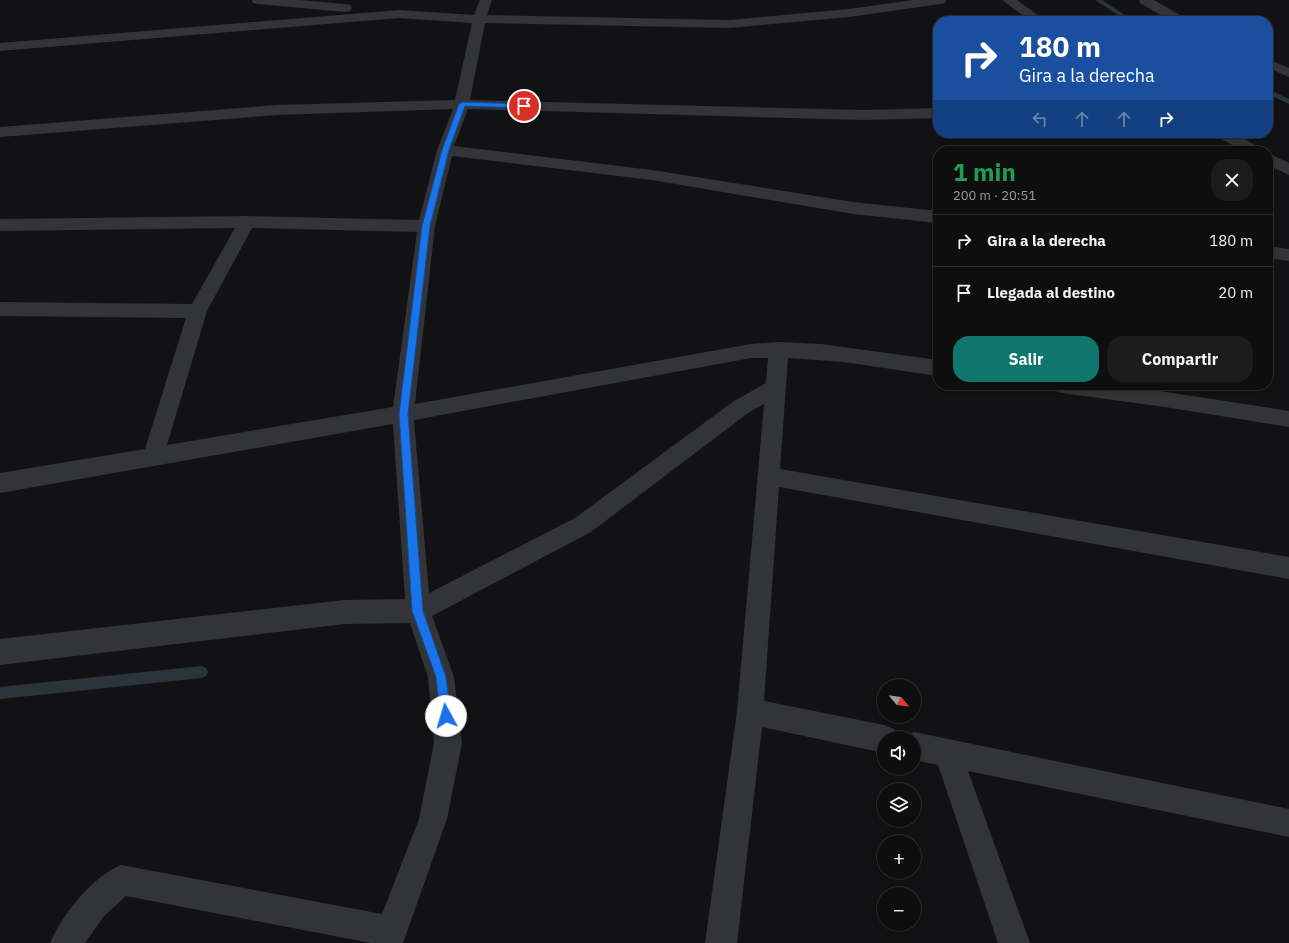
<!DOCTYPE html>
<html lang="es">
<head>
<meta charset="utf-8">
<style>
  body { margin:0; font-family:"IBM Plex Sans",sans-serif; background:#1c1c1d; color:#f1f3f6; height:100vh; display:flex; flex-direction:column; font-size:15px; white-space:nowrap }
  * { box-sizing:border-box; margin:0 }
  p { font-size:13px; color:#9b9c9e }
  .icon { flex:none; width:22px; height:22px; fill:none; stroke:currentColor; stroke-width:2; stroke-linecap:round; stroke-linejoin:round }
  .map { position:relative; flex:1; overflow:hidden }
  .details { position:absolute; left:933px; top:146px; width:340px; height:244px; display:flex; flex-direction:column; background:#0e0e0f; border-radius:16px; box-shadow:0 2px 6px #0003,0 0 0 1px #2e2e2f }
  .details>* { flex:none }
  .banner { position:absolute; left:933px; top:16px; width:340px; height:122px; border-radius:16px; box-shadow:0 2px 6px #0003,0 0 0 1px #2e2e2f; background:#1a4fa0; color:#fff; overflow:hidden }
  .needle { width:26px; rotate:119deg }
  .controls { position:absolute; left:877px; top:679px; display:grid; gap:8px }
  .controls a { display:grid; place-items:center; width:44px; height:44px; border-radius:50%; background:#0e0e0f; box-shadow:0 2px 6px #0003,0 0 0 1px #2e2e2f; font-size:20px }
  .pin { position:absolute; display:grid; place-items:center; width:34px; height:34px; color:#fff; margin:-17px; border:2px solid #fff; border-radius:50%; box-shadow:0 1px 4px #0007 }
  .me { position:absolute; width:44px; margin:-22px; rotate:354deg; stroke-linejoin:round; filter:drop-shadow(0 0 3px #0008) }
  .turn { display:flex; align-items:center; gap:14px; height:84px; padding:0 20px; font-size:18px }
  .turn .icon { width:52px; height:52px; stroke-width:2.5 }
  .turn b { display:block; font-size:28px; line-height:34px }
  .lanes { display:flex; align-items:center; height:38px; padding:0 20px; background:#0003; justify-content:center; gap:20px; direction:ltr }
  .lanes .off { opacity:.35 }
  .round { display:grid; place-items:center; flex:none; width:42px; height:42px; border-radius:16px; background:#1c1c1d }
  .headline { display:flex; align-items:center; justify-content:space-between; height:68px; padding:0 20px }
  h1 { font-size:24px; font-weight:700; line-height:30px; color:#1e9e55 }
  .button { display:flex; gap:8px; margin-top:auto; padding:8px 20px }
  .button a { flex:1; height:46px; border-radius:16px; background:#0f766e; color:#fff; font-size:16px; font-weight:700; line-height:46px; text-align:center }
  .button a+a { background:#1c1c1d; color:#f1f3f6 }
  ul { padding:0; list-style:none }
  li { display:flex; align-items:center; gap:12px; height:52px; padding:0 20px; border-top:1px solid #2e2e2f }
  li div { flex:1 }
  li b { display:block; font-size:15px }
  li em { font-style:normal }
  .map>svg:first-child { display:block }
</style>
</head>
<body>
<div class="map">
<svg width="1289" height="943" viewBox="0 0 1289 943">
  <rect width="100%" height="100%" fill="#121214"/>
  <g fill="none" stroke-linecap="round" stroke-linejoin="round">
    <!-- stream -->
    <path fill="#2c343b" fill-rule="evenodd" d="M1095 0H1102L1134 21H1127Z
      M1268 89 1289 99V104L1268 94Z
      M202 666 206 668 208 672 206 676 202 678 0 699V687Z"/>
    <!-- street -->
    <path fill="#333438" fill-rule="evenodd" d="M252 0H300L345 4 350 5 352 8 350 11 345 12 258 4 253 3Z
      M480 0H492L487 15 730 20 849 9 913 0H946L945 3 940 4 849 17 730 28 485 23 470 100 864 110 938 108V118L864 120 468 109 454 146 652 170 853 202 938 211V223L853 214 652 180 452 156 435 226 415 404 751 344 779 342 821 344 938 360V376L844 362 788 358 780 469 1289 557V579L779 487 764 701 884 725 894 729 897 738H884V753L762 727 737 943H705L737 711 764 404 748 413 591 532 432 616 454 677 462 743 447 819 403 943H371L126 896 104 916 85 943H50C62 915 92 877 121 865L382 914 419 819 434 743 428 677 410 623 345 624 0 665V639L345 600 405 599 393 424 0 493V473L145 449 186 318 0 316V302L192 304 235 228 0 231V219L247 216 419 220 437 150 453 109 277 115 0 137V127L277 105 455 100 472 23 399 18 0 51V43L399 10 474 15ZM252 228 417 232 393 407 167 445 207 311ZM751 358H768L766 383 734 401 575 518 429 593 414 420Z
      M1002 0H1017L1046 21H1030Z
      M1139 0H1154L1185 18 1187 21H1171L1140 3Z
      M1268 59 1289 68V77L1268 68Z
      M1213 133H1233L1261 148 1263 151H1243L1216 136Z
      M1268 153 1289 163V175L1268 165Z
      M1268 246 1289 249V261L1268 258Z
      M1052 385H1121L1289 411V427L1165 407 1062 393 1055 391Z
      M914 732 1289 809V837L968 771 1030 943H998L938 765 914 760V738H904Z"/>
  </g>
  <!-- route -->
  <path fill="#1a73e8" stroke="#114b97" d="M462 102 524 104 527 106 524 108 465 106 449 150 430 226 408 414 423 611 446 677 451 716 449 720 446 722 442 720 440 716 436 677 412 611 399 414 422 226 442 150 459 104Z"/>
</svg>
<div class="controls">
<a><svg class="needle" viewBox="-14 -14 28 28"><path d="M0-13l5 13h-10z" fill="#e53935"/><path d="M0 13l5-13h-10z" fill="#9b9c9e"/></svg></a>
<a><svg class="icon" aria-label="sound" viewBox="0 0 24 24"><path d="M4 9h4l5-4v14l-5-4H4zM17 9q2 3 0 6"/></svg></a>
<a><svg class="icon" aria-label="layers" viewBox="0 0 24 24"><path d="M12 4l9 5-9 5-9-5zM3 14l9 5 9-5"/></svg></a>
<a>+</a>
<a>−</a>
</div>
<div class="pin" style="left:524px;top:106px;background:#d93025"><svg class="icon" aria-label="arrive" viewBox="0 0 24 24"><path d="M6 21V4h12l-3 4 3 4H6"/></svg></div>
<svg class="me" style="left:446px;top:716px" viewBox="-20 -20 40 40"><circle r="19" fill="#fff"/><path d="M0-13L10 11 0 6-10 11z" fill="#1a73e8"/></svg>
<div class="banner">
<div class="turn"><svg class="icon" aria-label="right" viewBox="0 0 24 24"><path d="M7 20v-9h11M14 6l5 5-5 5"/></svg><div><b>180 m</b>Gira a la derecha</div></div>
<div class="lanes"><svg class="icon off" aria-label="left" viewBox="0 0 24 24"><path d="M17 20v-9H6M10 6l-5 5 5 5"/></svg><svg class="icon off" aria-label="ahead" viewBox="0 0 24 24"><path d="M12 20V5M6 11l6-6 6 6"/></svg><svg class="icon off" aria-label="ahead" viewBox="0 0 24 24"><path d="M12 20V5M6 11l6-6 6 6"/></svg><svg class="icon" aria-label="right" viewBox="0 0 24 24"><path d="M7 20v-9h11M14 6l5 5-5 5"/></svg></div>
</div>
<section class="details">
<div class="headline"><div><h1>1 min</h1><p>200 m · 20:51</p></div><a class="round"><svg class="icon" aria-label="close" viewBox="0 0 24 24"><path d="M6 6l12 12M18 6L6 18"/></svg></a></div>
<ul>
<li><svg class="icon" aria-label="right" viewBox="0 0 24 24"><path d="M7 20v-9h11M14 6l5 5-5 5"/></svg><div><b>Gira a la derecha</b></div><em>180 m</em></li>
<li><svg class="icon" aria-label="arrive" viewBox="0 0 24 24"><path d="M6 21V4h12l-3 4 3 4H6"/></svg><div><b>Llegada al destino</b></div><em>20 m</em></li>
</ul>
<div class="button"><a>Salir</a><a>Compartir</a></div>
</section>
</div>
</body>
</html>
